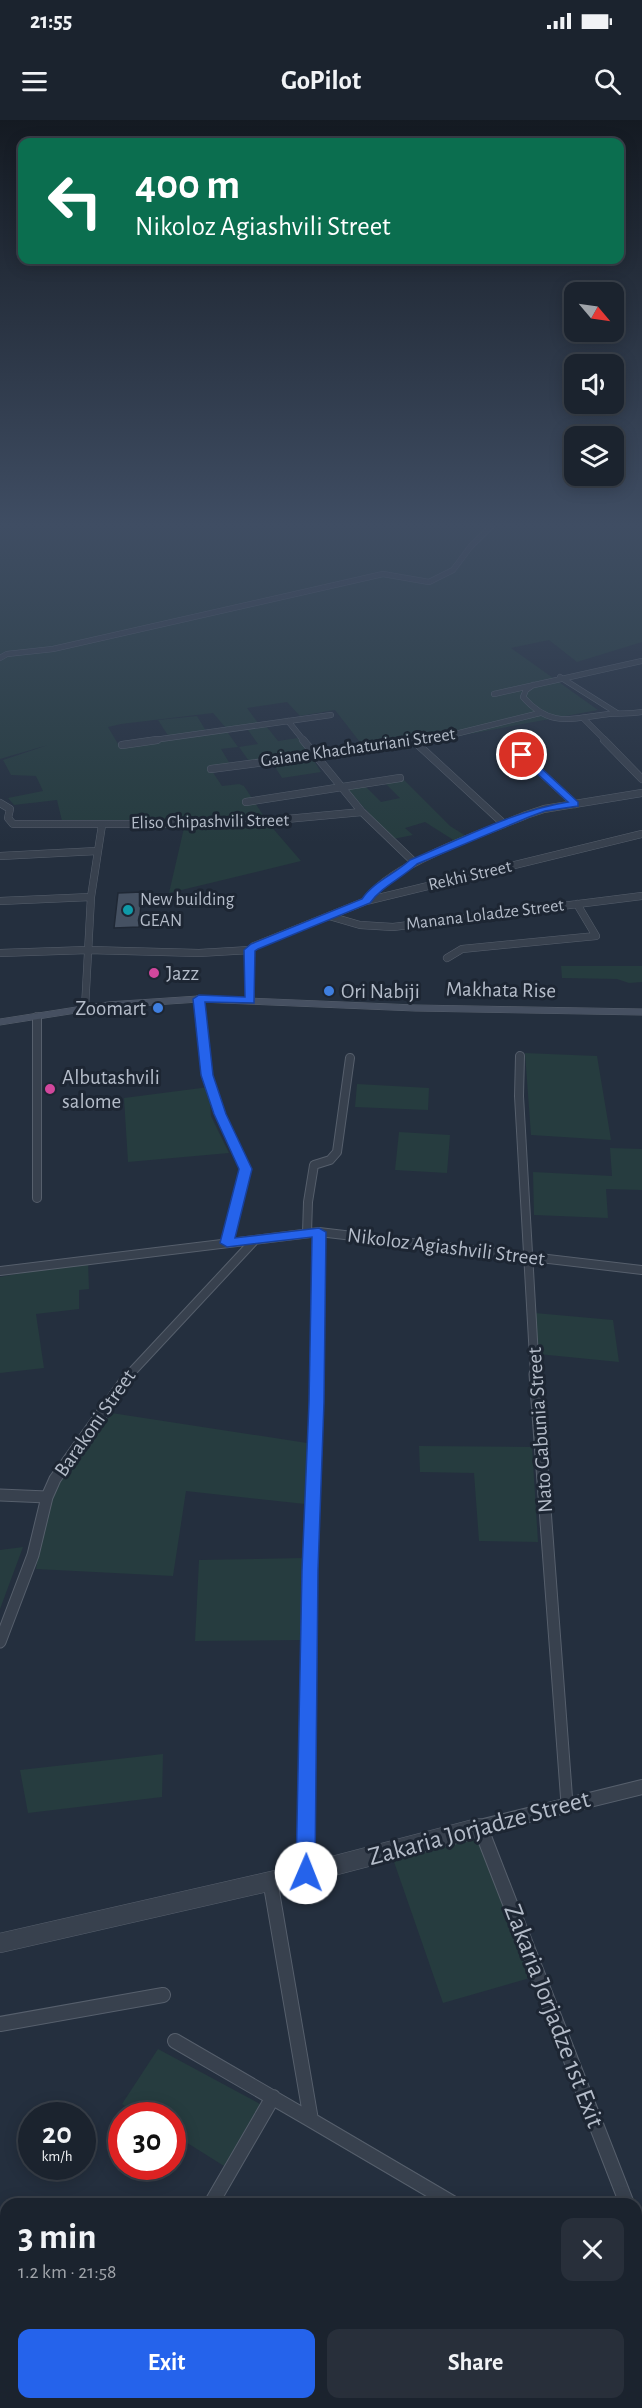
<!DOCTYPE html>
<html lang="en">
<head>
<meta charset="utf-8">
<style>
  body { margin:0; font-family:"Alegreya Sans",sans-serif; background:#282f3a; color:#f1f3f6; height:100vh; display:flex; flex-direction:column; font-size:22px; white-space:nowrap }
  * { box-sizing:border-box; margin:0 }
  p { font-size:20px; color:#a0a4aa }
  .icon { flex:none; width:33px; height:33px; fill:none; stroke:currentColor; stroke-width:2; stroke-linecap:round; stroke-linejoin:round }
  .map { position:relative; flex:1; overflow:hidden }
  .panel { position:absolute; left:0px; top:2078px; width:642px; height:212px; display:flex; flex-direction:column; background:#1b232e; border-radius:18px 18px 0 0; box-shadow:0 3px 15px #0003,0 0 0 2px #39404a }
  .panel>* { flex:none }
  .guide { position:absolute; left:18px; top:18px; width:606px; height:126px; border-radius:12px; box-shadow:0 3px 15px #0003,0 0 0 2px #39404a; background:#0b6e4f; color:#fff; overflow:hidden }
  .needle { width:39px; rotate:119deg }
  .fabs { position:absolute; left:564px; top:162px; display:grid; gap:12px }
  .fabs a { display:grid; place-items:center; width:60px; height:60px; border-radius:12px; background:#1b232e; box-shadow:0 3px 15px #0003,0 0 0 2px #39404a; font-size:30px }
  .speed { position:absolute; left:18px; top:1982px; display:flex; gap:12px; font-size:30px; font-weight:700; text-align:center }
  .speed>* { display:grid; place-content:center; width:78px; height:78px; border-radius:50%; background:#1b232e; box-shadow:0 3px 15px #0003,0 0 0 2px #39404a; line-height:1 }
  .speed small { font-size:15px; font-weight:400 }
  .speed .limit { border:9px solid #d22; background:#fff; color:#111 }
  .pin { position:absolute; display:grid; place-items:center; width:51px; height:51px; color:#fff; margin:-26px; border:3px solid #fff; border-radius:50%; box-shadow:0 2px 6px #0007 }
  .me { position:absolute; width:66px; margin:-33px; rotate:1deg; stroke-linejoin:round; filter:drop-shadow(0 0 4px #0008) }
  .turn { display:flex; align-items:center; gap:21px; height:126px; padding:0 18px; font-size:27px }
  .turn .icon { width:78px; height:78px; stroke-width:2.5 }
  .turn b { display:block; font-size:42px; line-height:51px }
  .round { display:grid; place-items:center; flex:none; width:63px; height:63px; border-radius:12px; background:#282f3a }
  .summary { display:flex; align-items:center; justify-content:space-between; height:102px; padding:0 18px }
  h1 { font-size:36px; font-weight:600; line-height:45px }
  .action { display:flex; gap:12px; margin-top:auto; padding:12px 18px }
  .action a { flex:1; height:69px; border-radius:12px; background:#2563eb; color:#fff; font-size:24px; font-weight:600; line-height:69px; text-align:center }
  .action a+a { background:#282f3a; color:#f1f3f6 }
  .status { display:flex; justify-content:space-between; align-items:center; height:42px; padding:0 30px; background:#1b232e; direction:ltr }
  .status svg { height:16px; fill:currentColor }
  header { display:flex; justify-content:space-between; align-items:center; height:78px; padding:0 18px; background:#1b232e; font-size:27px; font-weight:600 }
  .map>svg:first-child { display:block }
</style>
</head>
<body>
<div class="status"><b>21:55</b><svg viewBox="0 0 49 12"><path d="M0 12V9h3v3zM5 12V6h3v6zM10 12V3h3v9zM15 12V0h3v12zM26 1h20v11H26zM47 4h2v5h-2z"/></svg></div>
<header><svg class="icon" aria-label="menu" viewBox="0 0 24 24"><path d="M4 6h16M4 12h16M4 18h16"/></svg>GoPilot<svg class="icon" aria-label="search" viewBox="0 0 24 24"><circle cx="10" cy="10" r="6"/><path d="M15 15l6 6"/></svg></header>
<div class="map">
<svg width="642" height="2288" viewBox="0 0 642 2288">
  <rect width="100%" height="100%" fill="#242f3e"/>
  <!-- green -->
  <path fill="#263c3f" d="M0 403H642V522L577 542 549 520 511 528 598 590 453 617 427 612 388 618V621L363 626 335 590 300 596 287 582 247 588 258 603 226 608 213 593 121 604 108 607 118 624 169 617 158 600 197 596 206 611 228 613 238 627 221 629 230 644 212 651 222 666 239 664 244 666 265 698 209 700 176 705 62 701 57 680 14 685 8 678 43 671 36 656 11 655 3 640 48 625 0 639Z
    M267 607 278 621 298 618 308 632 249 641 239 627 258 624 248 610Z
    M311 636 321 652 282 658 272 642Z
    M404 660 450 706 466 716 455 721 425 702 405 708 413 715 393 719 344 666 362 663 381 682 400 678 385 663Z
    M270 705 301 741 169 773 184 708Z
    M561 846H642V862L629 863 617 859 562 858Z
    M525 933 597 936 611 1020 531 1015Z
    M357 964 429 968 428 990 355 987Z
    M209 967 211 996 229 1033 128 1042 124 978Z
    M399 1012 450 1015 447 1053 395 1050Z
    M610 1028 642 1029V1070L606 1069 608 1098 534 1095 533 1052 612 1056Z
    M88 1141 89 1169 79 1170V1189L36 1194 44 1248 0 1253V1157Z
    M535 1193 613 1200 619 1242 538 1234Z
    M105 1292 307 1323 305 1384 186 1371 173 1456 36 1449 44 1399 56 1362Z
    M419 1326 532 1327 538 1422 479 1421 474 1353 420 1352Z
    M23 1427 0 1489V1430Z
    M303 1438 304 1520 195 1521 199 1440Z
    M163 1634 162 1677 28 1693 20 1650Z
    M477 1717 530 1858 443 1883 393 1739Z
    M158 1929 260 1984 224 2046 173 2014 172 1995H140L122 1984Z
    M6 2193V2283H104L101 2288H0V2202Z
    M292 2283H372L370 2288H290Z"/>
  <!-- building -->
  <path fill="#455162" stroke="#1f2835" stroke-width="1.5" d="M142 772 139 807 114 808 118 773Z"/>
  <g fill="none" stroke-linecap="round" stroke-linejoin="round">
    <defs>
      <path id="minor-far4" d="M0 538 7 534 53 529 383 454 429 462 453 450 471 426 495 403
        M560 557 617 593
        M533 565 526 570 523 577C551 609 572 598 609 594 620 593 631 594 642 592
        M494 574 642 541
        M583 598 606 621
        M288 601 304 621
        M147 621 331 595
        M427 621 540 593"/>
      <path id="minor-far3" d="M303 620 362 692
        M604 620 642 659
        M415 622 504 704
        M122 625 157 620
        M522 635 575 684
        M211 649 434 620
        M246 682 400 658
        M0 683 10 689 8 698 13 704H232L362 692 414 742
        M0 736 97 731
        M0 781 91 777
        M366 781C387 745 486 712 526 695L544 689 642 673
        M329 796 360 805 393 807 642 776
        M0 833 88 830 199 833 250 830
        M447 838 462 829 596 816 577 784
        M199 879 201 900
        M251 880 250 830 254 826 366 781 642 714
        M85 888 91 777 102 705
        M37 896V900"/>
      <path id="minor-far2" d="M37 898V1078
        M201 898 207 955 220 994 246 1049 227 1123
        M520 936 519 976 535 1255
        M307 1113 308 1082 314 1045 330 1040 337 1032 350 938
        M0 1151 319 1112 642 1150
        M129 1255 254 1121
        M317 1255 319 1112"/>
      <path id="minor-far1" d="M535 1254 567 1684
        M0 1375 47 1377
        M0 1522 33 1435 47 1377 55 1359 130 1254
        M307 1709 310 1450 317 1254"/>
      <path id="minor" d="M481 1709 627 2084
        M306 1753 307 1708
        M270 1760 311 2000 454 2084
        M0 1904 163 1875
        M175 1921 311 2000
        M211 2084 273 1977
        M636 2108 642 2123
        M636 2185 642 2188
        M0 2193 6 2184
        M240 2283 248 2288
        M472 2288 474 2283"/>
      <path id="tertiary-far1" d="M472 1709 642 1667"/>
      <path id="tertiary" d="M0 1823 306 1753 478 1708"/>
      <path id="secondary" d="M199 876 415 885 642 889V895L415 891 199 882 108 888 0 905V899L108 882Z"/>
    </defs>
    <!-- minor-far4 casing -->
    <use href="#minor-far4" stroke="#565f6c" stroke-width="6"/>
    <!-- minor-far3 casing -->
    <use href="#minor-far3" stroke="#565f6c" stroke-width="8"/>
    <!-- minor-far2 casing -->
    <use href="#minor-far2" stroke="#565f6c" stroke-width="10"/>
    <!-- minor-far1 casing -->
    <use href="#minor-far1" stroke="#565f6c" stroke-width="13"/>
    <!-- minor casing -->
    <use href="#minor" stroke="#565f6c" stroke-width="16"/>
    <!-- tertiary-far1 casing -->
    <use href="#tertiary-far1" stroke="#565f6c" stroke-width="16"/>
    <!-- tertiary casing -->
    <use href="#tertiary" stroke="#565f6c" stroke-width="20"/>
    <!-- secondary casing -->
    <use href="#secondary" stroke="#565f6c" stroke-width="1"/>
    <!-- minor-far4 -->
    <use href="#minor-far4" stroke="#38414e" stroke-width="5"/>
    <!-- minor-far3 -->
    <use href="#minor-far3" stroke="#38414e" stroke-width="7"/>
    <!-- minor-far2 -->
    <use href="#minor-far2" stroke="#38414e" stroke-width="8"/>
    <!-- minor-far1 -->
    <use href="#minor-far1" stroke="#38414e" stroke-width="11"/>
    <!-- minor -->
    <use href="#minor" stroke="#38414e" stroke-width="14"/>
    <!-- tertiary-far1 -->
    <use href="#tertiary-far1" stroke="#38414e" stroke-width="14"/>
    <!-- tertiary -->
    <use href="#tertiary" stroke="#38414e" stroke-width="19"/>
    <!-- secondary -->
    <use href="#secondary" fill="#465061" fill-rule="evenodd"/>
  </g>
  <!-- sky -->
  <linearGradient id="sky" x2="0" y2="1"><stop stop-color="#141a22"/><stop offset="0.56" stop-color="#3f4d63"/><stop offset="1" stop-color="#3f4d63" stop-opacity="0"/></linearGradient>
  <rect width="642" height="723" fill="url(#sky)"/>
  <!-- route -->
  <path fill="#2563eb" stroke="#184099" stroke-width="1.5" d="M519 633H525L578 682V686L545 691 529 697 417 744C402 758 381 767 370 783L258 829 255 831 254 883 205 882 213 955 226 994 252 1049 235 1118 319 1108 326 1112 324 1282 318 1450 315 1753 313 1759 306 1762 299 1759 296 1753 302 1450 309 1282 312 1117 227 1127 220 1123 239 1049 214 994 201 955 193 879 199 875 245 877 244 830 251 824 362 779C373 762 395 754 410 740 461 719 513 691 568 682L519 637Z"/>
  <!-- markers -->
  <circle fill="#0f9aa8" stroke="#1d2633" stroke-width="2" cx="128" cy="790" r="6"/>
  <g fill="#d1479c" stroke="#1d2633" stroke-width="2">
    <circle cx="154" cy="853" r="6"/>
    <circle cx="50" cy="969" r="6"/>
  </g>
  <g fill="#3f7fe0" stroke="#1d2633" stroke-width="2">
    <circle cx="329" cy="871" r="6"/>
    <circle cx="158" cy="888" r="6"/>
  </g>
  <g text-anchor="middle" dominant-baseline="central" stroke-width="6" stroke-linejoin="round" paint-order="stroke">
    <!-- far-street labels -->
    <g font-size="18" fill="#b4bcc9" stroke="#1d2633">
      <text transform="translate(358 628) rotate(-8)">Gaiane Khachaturiani Street</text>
      <text transform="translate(210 702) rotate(-1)">Eliso Chipashvili Street</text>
      <text transform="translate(470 756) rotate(-13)">Rekhi Street</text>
      <text transform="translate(485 795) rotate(-7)">Manana Loladze Street</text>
    </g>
    <!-- far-poi labels -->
    <g font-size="18" fill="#b4bcc9" stroke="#1d2633" text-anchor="start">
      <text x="140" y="780">New building<tspan x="140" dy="21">GEAN</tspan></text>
    </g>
    <!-- poi labels -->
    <g font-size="21" fill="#b4bcc9" stroke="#1d2633" text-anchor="start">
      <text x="166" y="853">Jazz</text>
      <text x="341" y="871">Ori Nabiji</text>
      <text x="146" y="888" text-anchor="end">Zoomart</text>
      <text x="62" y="957">Albutashvili<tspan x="62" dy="24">salome</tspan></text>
    </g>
    <!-- street labels -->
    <g font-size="21" fill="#b4bcc9" stroke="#1d2633">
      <text transform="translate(501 870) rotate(1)">Makhata Rise</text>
      <text transform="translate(446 1127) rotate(7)">Nikoloz Agiashvili Street</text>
      <text transform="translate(95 1303) rotate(-55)">Barakoni Street</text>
      <text transform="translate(540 1310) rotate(-94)">Nato Gabunia Street</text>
    </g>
    <!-- near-street labels -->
    <g font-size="26" fill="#b4bcc9" stroke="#1d2633">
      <text transform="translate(479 1708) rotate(-15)">Zakaria Jorjadze Street</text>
      <text transform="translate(554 1896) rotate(69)">Zakaria Jorjadze 1st Exit</text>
    </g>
  </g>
</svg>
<div class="fabs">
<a><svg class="needle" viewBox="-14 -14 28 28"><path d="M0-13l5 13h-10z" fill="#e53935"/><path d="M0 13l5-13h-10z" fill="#a0a4aa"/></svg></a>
<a><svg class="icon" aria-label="sound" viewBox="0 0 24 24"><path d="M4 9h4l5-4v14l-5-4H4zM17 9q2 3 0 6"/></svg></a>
<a><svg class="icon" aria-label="layers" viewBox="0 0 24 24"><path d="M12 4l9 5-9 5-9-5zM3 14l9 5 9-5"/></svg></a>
</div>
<div class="speed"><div>20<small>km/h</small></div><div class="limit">30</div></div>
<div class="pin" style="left:522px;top:635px;background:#d93025"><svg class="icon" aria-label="arrive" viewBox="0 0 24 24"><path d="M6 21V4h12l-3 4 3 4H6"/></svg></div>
<svg class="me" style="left:306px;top:1753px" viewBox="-20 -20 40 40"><circle r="19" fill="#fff"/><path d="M0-13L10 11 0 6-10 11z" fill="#2563eb"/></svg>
<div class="guide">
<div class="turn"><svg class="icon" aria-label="left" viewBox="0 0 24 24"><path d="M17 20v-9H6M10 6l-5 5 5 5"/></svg><div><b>400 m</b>Nikoloz Agiashvili Street</div></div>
</div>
<section class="panel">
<div class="summary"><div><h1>3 min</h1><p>1.2 km · 21:58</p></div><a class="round"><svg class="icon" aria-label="close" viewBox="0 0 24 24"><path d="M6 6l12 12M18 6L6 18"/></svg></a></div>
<div class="action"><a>Exit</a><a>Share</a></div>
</section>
</div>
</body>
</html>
